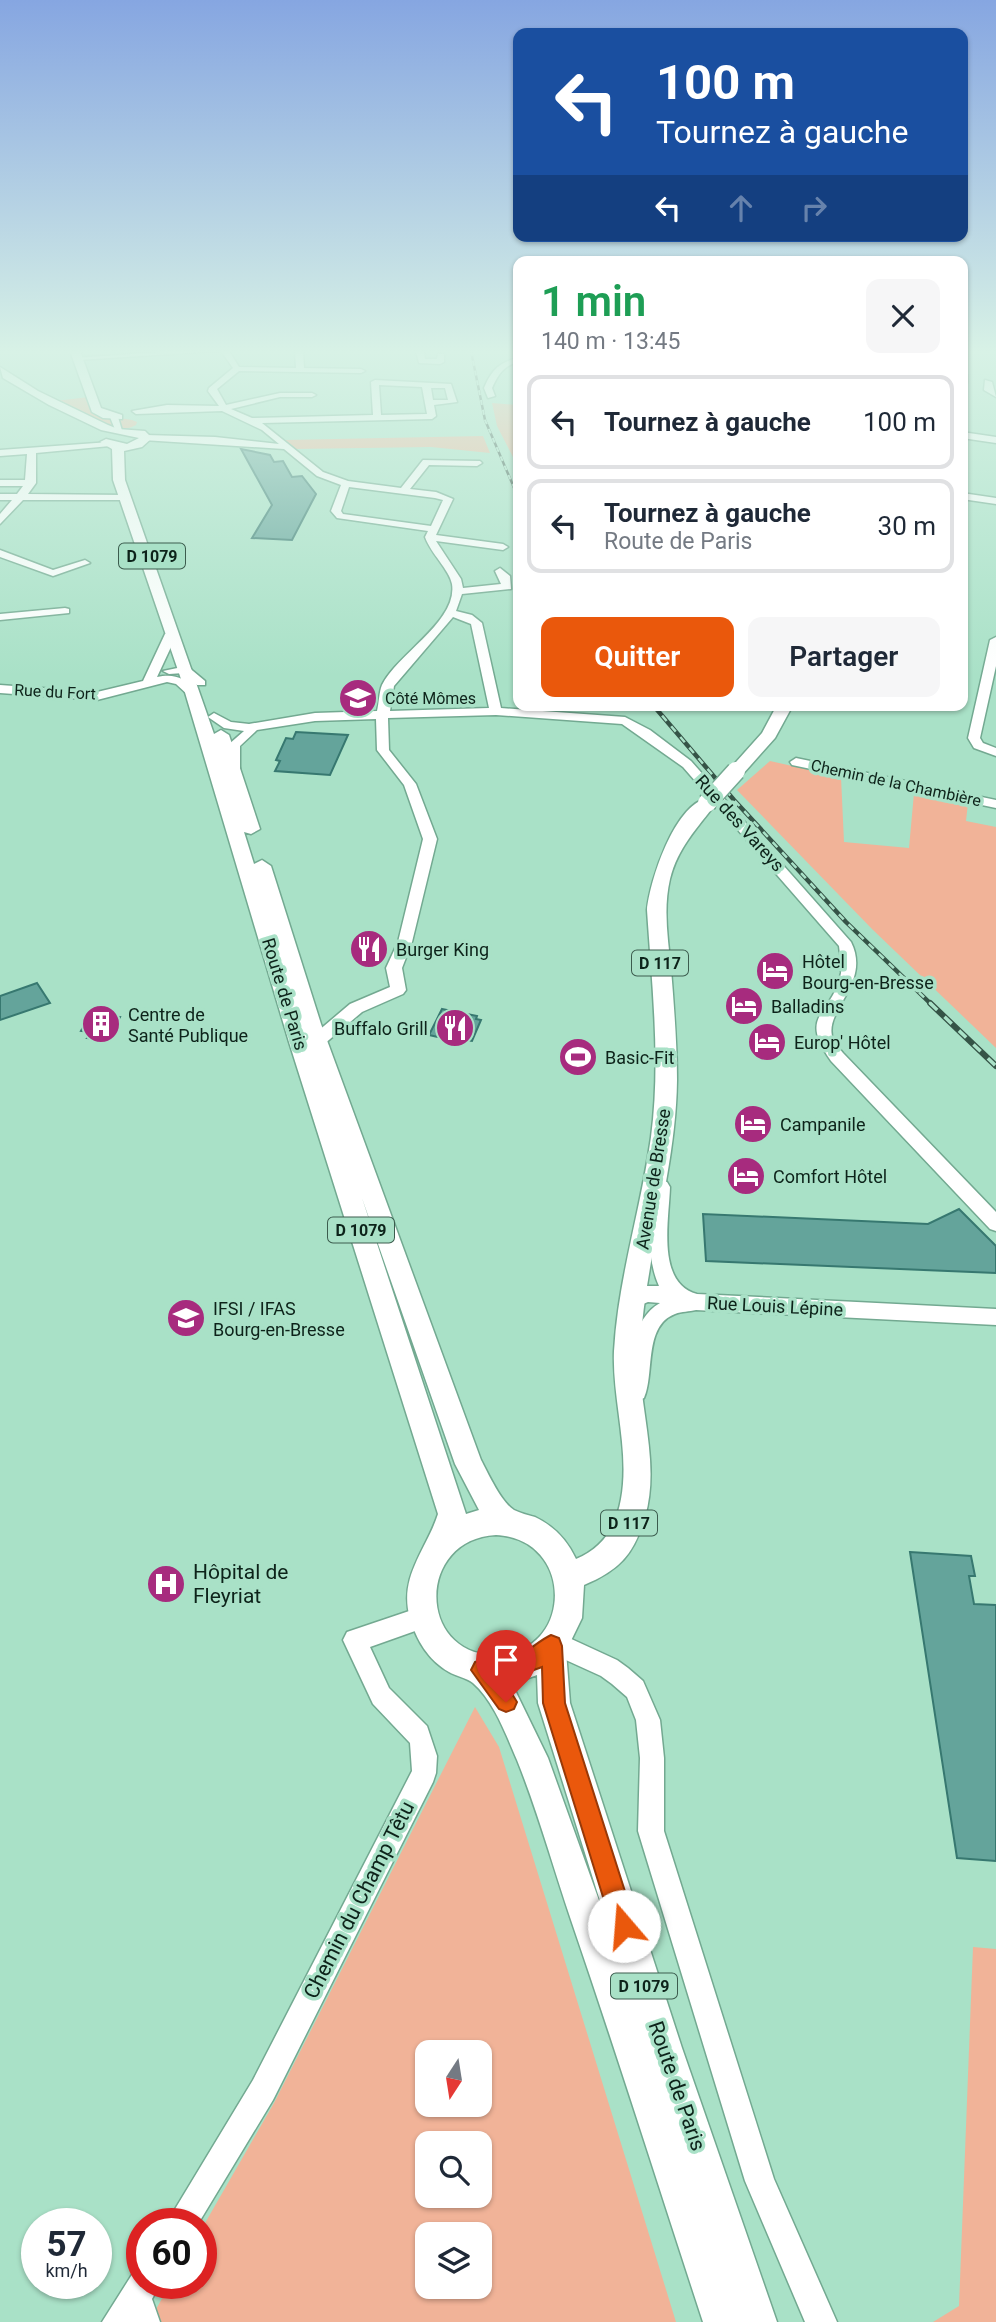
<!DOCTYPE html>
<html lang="fr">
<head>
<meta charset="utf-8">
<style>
  body { margin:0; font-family:Roboto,sans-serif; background:#f6f6f7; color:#1f2937; height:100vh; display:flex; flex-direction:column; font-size:26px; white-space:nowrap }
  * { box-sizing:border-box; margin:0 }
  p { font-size:23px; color:#747a83 }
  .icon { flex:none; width:38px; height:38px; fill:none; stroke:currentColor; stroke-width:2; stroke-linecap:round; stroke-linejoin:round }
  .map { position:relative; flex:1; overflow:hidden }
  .drawer { position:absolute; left:513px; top:256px; width:455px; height:455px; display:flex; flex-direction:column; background:#fff; border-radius:14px; box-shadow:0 2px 5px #0004 }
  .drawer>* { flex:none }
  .banner { position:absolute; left:513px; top:28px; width:455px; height:214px; border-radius:14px; box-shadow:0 2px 5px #0004; background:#1a4fa0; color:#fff; overflow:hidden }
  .needle { width:46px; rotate:192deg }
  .buttons { position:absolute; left:415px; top:2040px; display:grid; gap:14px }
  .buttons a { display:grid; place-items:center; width:77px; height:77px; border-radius:14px; background:#fff; box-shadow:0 2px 5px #0004; font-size:35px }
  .speed { position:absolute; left:21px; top:2208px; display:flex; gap:14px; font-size:35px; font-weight:700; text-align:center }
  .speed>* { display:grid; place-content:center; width:91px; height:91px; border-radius:50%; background:#fff; box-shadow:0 2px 5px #0004; line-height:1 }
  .speed small { font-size:18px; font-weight:400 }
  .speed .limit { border:10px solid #d22; background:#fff; color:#111 }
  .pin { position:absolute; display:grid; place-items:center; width:60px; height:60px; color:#fff; margin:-72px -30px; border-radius:50% 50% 50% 0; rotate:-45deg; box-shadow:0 0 7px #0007 }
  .pin .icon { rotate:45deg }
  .me { position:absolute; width:77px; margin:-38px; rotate:342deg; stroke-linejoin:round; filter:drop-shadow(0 0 5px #0008) }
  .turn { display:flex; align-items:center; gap:24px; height:147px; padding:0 28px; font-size:32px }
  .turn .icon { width:91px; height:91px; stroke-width:2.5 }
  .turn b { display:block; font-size:49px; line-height:60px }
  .lanes { display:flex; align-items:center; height:66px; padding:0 28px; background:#0003; justify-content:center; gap:35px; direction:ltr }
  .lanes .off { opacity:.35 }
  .round { display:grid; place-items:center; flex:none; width:74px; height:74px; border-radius:14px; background:#f6f6f7 }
  .overview { display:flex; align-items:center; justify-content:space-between; height:119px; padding:0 28px }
  h1 { font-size:42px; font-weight:600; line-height:52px; color:#1e9e55 }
  .primary-button { display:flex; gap:14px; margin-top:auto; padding:14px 28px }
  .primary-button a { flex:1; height:80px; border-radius:14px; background:#ea580c; color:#fff; font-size:28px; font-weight:600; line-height:80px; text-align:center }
  .primary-button a+a { background:#f6f6f7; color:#1f2937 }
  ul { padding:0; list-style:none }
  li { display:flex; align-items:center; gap:21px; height:94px; margin:0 14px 10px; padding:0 14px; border:4px solid #e0e1e3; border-radius:14px }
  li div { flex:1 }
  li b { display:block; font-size:26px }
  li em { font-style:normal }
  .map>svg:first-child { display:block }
</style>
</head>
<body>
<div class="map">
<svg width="996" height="2322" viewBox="0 0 996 2322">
  <rect width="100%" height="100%" fill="#a9e1c7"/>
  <!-- green -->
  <path fill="#f1b398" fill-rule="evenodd" d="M89 397 94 414 132 420 137 422 136 425C115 438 76 411 55 401Z
    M492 403 518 405V459H514L497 426Z
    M483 436 490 453 431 447 295 449 285 440Z
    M770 761 841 777 844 842 909 848 914 793 968 803 966 821 996 827V1048L872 929 737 790Z
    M475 1707 499 1747 676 2322H157L154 2313 170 2284H201V2230L274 2103ZM427 2053H480V2105H427ZM427 2144H480V2196H427ZM427 2235H480V2287H427Z
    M973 1947 996 1949V2322H933L959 2306Z"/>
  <!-- building -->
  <path fill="#64a49b" stroke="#377870" stroke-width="2" d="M241 449 270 455 274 462 283 461 292 477 302 476 316 494 292 540 252 538 272 505Z
    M296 732 348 735 330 775 275 771 280 761 276 760 286 738 293 739Z
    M37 983 50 1003 0 1020V996Z
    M442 1009 477 1016 476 1019 481 1020 472 1041 466 1040 465 1043 429 1035Z
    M91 1013 120 1017 107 1041 87 1038 91 1032 81 1031Z
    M959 1209 996 1246V1273L706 1261 703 1214 928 1224Z
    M910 1552 971 1556 975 1576H969L974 1604 996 1605V1861L957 1858Z"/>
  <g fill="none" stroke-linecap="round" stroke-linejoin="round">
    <defs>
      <path id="minor" d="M176 351H218L78 360 74 358Z
        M221 351H229L239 367 296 368 295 351H303L304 368 361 369 365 371 361 373 239 371 217 389 226 405 280 393H312L316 395 312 397H280L231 409 252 418 373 415 371 382 375 380 451 384 457 402 434 405 436 416 432 419 262 423 323 472 348 481 401 488 423 460 480 461 482 463 477 466 429 465 410 489 436 492 453 499 436 535 503 544 508 547 503 550 436 541 461 579 463 588 501 584 495 571 500 568 510 576 511 589 462 594 456 611 472 615 482 623 501 708 625 717 650 730 691 761 851 942C872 984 822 1011 833 1039 835 1044 840 1049 843 1053L996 1212V1231L990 1229 831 1061C797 1013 832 1017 841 973 842 965 840 955 839 946L683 767 622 724 496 715 388 718 389 750 416 784 437 839 412 942 402 968 406 990 403 994 362 1012 323 1045H311L309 1041 311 1037 350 1004 390 987 386 968 398 942 423 839 404 785 377 750 376 719 315 721 257 730 240 746V770L234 774 228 770V745L244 731 224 728 208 717 214 713 231 722 249 724 315 713 377 711C379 703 379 692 382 685 397 654 458 621 452 584 449 569 431 554 425 537L428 531 337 518 331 511 341 485 317 476 284 449 143 440 142 438 146 435 215 437 279 444 262 430 222 411 136 414 132 411 167 405 219 406 208 391 209 388 233 368ZM379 385 422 387 427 414 381 415ZM431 388H445L448 400H433ZM349 487 435 498 443 500 431 526 343 514 341 511ZM453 617 471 624 489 708 390 711 394 686Z
        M416 351H424L425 359H437L438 354H444V362L440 364 419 363Z
        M518 358V362C503 366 498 375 492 388L495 396 488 398 484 388C491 371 499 362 518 358Z
        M985 380 992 382 996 397 984 390Z
        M114 414 118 417 123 434 116 432 110 417Z
        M962 432 996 437V443L962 438Z
        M110 442V446L36 453V483L28 494 126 495 129 496V500H23L0 524V514L12 500H0V494H17L23 486H0V480H25L27 454 0 456V450Z
        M962 493 996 498V504L962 499Z
        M0 550 53 570 85 560 90 563 53 576 0 557Z
        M65 608 69 609V613L0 620V614Z
        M171 631 177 634 157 677C174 673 184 678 196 689V695H188L176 684 167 682 97 700 0 693V685L97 692 143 681 165 634Z
        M996 637V666L980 738 983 743 996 748V756L974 748 968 738 990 640Z
        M187 666 205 681V685H197L184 673 169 674 163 671Z
        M796 758 996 800V808L792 765 790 762Z
        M661 1180 667 1182 670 1187C669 1220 656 1283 697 1294L996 1309V1325L696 1310C689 1312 682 1311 675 1314 643 1326 655 1375 644 1398L637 1401 630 1398 627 1392C630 1363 631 1319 660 1303L648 1302 633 1308 626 1306 623 1300 626 1294 647 1286H659C645 1255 651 1220 652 1187L655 1182Z
        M424 1606 432 1609 435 1617 432 1625 370 1647 389 1688 427 1726 437 1756 436 1773 433 1782 273 2100 198 2224H166L253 2080 412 1771 410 1743 373 1704 343 1640 347 1632Z
        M554 1631 617 1660 628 1668 643 1681 660 1720 664 1758V1831L774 2179 837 2322H805L745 2181 638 1831 640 1758 636 1720 627 1697 612 1684 601 1676 546 1651 542 1643 546 1635Z
        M142 2269V2284H160L152 2299 160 2322H102L133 2273Z"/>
      <path id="major" d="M70 351H80L101 408 122 415V419L103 418 92 412Z
        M0 367 38 391 108 425 118 429 145 431 152 438 142 447 124 451 125 480 214 734 221 730 229 735 260 829 251 834 244 832 254 864 262 860 271 866 321 1024 481 1460C488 1473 501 1502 514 1510 520 1513 528 1515 535 1517 554 1526 567 1540 576 1559 603 1548 616 1527 621 1499 630 1450 612 1400 614 1351 618 1279 641 1209 651 1137 661 1062 652 986 647 910 650 880 674 806 707 798L716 803C697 829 678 847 670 879 663 909 668 939 671 969 674 1006 677 1043 677 1080 676 1171 645 1258 640 1349 637 1405 661 1461 645 1517 634 1554 620 1570 584 1585L582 1618 566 1651 570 1703 682 2048 777 2322H703C659 2188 617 2054 571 1920 553 1867 538 1812 517 1760 506 1735 494 1701 473 1683 467 1678 456 1676 449 1672 428 1660 416 1639 410 1618 398 1577 427 1549 438 1514L289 1042 181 679 113 480 112 449 100 442 106 439 127 444 139 438 101 430 49 405 3 378ZM362 1198 455 1464 479 1510 466 1514ZM496 1535C577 1539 573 1657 493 1655 417 1653 417 1539 496 1535ZM537 1675 538 1703 606 1920 548 1758 512 1684Z
        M962 372 967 375V383L962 386Z
        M777 705H793L775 738 742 775H730L728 771 762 733Z"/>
    </defs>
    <!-- minor casing -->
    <use href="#minor" stroke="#73a991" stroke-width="3"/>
    <!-- major casing -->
    <use href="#major" stroke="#73a991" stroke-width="3"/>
    <!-- minor -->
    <use href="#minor" fill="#fff" fill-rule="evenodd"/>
    <!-- major -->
    <use href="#major" fill="#fff" fill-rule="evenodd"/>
    <defs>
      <path id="rail-far2" d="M471 351 485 420 518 497"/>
      <path id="rail-far1" d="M653 705 734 800 846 922 932 1005"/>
      <path id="rail" d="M930 1003 996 1066"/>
    </defs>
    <!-- rail-far2 casing -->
    <use href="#rail-far2" stroke="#355447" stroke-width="2.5"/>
    <!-- rail-far1 casing -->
    <use href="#rail-far1" stroke="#355447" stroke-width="4.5"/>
    <!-- rail casing -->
    <use href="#rail" stroke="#355447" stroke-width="6"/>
    <!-- rail-far2 -->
    <use href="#rail-far2" stroke="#a9e1c7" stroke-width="2" stroke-dasharray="5" stroke-linecap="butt"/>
    <!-- rail-far1 -->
    <use href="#rail-far1" stroke="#a9e1c7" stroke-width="2.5" stroke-dasharray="7" stroke-linecap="butt"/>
    <!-- rail -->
    <use href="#rail" stroke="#a9e1c7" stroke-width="3.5" stroke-dasharray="10" stroke-linecap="butt"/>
    <defs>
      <path id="major-bridge" d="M707 803 736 771"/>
    </defs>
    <!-- major-bridge casing -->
    <use href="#major-bridge" stroke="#73a991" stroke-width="21" stroke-linecap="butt"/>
    <!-- major-bridge -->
    <use href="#major-bridge" stroke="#fff" stroke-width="18"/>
  </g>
  <!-- sky -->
  <linearGradient id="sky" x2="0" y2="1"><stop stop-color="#86a6e1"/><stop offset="0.52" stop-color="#d8f2e6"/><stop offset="1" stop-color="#d8f2e6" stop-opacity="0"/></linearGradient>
  <rect width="996" height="676" fill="url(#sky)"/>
  <!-- route -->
  <path fill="#ea580c" stroke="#983908" stroke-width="2" d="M551 1635 559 1638 562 1646 565 1703 636 1926 633 1935 624 1938 616 1935 612 1926 543 1703 542 1667 504 1681 517 1702 514 1709 506 1712 499 1709 471 1670 475 1662C486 1657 496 1661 508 1659 525 1656 536 1642 551 1635Z"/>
  <!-- icons -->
  <defs>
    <symbol id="school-disc" viewBox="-11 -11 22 22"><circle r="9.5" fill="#a72b7e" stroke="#a9e1c7"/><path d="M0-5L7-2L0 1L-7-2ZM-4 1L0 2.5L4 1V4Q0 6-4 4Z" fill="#fff"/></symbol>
    <symbol id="restaurant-disc" viewBox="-11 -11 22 22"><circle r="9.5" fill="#a72b7e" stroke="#a9e1c7"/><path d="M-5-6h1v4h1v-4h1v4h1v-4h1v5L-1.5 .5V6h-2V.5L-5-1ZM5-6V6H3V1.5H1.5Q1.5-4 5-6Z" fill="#fff"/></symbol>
    <symbol id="hotel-disc" viewBox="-11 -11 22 22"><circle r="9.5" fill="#a72b7e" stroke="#a9e1c7"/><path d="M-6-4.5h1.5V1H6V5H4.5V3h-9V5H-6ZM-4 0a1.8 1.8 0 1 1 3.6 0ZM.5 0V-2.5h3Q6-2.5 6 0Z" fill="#fff"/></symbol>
    <symbol id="building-disc" viewBox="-11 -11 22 22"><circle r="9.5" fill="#a72b7e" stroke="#a9e1c7"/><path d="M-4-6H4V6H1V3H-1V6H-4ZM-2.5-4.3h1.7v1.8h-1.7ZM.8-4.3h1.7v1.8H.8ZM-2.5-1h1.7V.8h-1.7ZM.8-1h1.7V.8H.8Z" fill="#fff"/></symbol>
    <symbol id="stadium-disc" viewBox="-11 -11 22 22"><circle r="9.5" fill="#a72b7e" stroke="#a9e1c7"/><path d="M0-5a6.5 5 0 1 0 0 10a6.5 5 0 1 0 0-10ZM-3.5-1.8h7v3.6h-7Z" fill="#fff"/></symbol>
    <symbol id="university-disc" viewBox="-11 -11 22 22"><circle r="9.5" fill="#a72b7e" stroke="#a9e1c7"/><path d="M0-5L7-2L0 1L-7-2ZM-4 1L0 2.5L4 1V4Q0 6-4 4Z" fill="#fff"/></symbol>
    <symbol id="hospital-disc" viewBox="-11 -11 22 22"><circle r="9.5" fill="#a72b7e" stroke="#a9e1c7"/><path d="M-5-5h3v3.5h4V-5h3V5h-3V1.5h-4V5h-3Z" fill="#fff"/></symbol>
  </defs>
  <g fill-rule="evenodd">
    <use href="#school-disc" x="336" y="676" width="44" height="44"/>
    <use href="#restaurant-disc" x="347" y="927" width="44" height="44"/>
    <use href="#hotel-disc" x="753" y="949" width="44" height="44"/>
    <use href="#hotel-disc" x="722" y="984" width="44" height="44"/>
    <use href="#building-disc" x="79" y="1002" width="44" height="44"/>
    <use href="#restaurant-disc" x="433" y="1006" width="44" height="44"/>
    <use href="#hotel-disc" x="745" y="1020" width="44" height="44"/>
    <use href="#stadium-disc" x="556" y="1035" width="44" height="44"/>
    <use href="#hotel-disc" x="731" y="1102" width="44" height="44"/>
    <use href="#hotel-disc" x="724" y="1154" width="44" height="44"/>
    <use href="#university-disc" x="164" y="1296" width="44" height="44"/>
    <use href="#hospital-disc" x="144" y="1562" width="44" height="44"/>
  </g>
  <g text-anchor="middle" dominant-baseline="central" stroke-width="7" stroke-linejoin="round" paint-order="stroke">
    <!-- shield labels -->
    <g fill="#a9e1c7" stroke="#3c5c4e" stroke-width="2">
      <rect x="119" y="543.5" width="66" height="25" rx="5"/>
      <rect x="632" y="950.5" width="56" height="25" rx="5"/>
      <rect x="328" y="1217.5" width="66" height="25" rx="5"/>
      <rect x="601" y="1510.5" width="56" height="25" rx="5"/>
      <rect x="611" y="1973.5" width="66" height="25" rx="5"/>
    </g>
    <g font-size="16" font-weight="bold" fill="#0d231a">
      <text x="152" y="556">D 1079</text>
      <text x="660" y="963">D 117</text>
      <text x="361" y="1230">D 1079</text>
      <text x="629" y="1523">D 117</text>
      <text x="644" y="1986">D 1079</text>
    </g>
    <!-- far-street labels -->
    <g font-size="16" fill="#0d231a" stroke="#a9e1c7">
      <text transform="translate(55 692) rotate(3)">Rue du Fort</text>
      <text transform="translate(896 783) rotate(12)">Chemin de la Chambière</text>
    </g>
    <!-- far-poi labels -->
    <g font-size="16" fill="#0d231a" stroke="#a9e1c7" text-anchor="start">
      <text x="385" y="698">Côté Mômes</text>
    </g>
    <!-- street labels -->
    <g font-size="18" fill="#0d231a" stroke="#a9e1c7">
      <text transform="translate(740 823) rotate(48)">Rue des Vareys</text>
      <text transform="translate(285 994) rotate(73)">Route de Paris</text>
      <text transform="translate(653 1179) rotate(-81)">Avenue de Bresse</text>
      <text transform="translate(775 1306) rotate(3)">Rue Louis Lépine</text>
    </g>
    <!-- poi labels -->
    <g font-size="18" fill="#0d231a" stroke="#a9e1c7" text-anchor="start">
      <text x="396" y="949">Burger King</text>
      <text x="802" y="961">Hôtel<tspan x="802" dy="21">Bourg-en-Bresse</tspan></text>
      <text x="771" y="1006">Balladins</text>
      <text x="128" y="1014">Centre de<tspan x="128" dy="21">Santé Publique</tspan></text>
      <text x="428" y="1028" text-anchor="end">Buffalo Grill</text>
      <text x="794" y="1042">Europ' Hôtel</text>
      <text x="605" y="1057">Basic-Fit</text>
      <text x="780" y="1124">Campanile</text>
      <text x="773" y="1176">Comfort Hôtel</text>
      <text x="213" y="1308">IFSI / IFAS<tspan x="213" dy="21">Bourg-en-Bresse</tspan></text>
    </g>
    <!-- near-poi labels -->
    <g font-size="21" fill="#0d231a" stroke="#a9e1c7" text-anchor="start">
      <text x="193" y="1572">Hôpital de<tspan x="193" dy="24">Fleyriat</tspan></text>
    </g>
    <!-- near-street labels -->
    <g font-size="21" fill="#0d231a" stroke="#a9e1c7">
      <text transform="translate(359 1900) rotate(-63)">Chemin du Champ Têtu</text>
      <text transform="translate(677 2086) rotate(71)">Route de Paris</text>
    </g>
  </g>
</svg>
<div class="buttons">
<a><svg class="needle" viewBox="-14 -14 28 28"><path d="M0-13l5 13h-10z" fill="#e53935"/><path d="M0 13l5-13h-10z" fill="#747a83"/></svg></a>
<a><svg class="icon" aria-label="search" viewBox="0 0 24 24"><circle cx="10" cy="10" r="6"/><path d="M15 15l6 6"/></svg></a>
<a><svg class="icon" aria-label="layers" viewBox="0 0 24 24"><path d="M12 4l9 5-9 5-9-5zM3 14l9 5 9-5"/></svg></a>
</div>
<div class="speed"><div>57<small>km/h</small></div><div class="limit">60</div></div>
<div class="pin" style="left:506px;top:1702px;background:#d93025"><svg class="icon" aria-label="arrive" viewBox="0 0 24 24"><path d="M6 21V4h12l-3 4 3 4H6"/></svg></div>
<svg class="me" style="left:624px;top:1926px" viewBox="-20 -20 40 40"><circle r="19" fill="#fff"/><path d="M0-13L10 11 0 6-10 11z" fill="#ea580c"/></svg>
<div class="banner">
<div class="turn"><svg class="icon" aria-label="left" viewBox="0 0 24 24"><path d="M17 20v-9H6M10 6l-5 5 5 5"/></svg><div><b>100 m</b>Tournez à gauche</div></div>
<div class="lanes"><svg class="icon" aria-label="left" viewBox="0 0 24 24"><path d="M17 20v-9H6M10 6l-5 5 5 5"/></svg><svg class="icon off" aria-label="ahead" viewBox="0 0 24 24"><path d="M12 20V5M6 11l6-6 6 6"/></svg><svg class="icon off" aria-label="right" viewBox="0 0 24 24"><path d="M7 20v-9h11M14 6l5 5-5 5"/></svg></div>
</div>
<section class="drawer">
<div class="overview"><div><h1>1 min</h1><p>140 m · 13:45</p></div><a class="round"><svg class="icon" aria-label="close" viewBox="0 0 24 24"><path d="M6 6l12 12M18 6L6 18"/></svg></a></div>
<ul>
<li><svg class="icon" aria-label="left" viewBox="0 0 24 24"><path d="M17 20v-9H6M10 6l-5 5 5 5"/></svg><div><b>Tournez à gauche</b></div><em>100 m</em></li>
<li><svg class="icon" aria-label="left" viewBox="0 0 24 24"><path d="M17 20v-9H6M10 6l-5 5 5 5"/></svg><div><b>Tournez à gauche</b><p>Route de Paris</p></div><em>30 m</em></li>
</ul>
<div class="primary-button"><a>Quitter</a><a>Partager</a></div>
</section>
</div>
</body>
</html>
